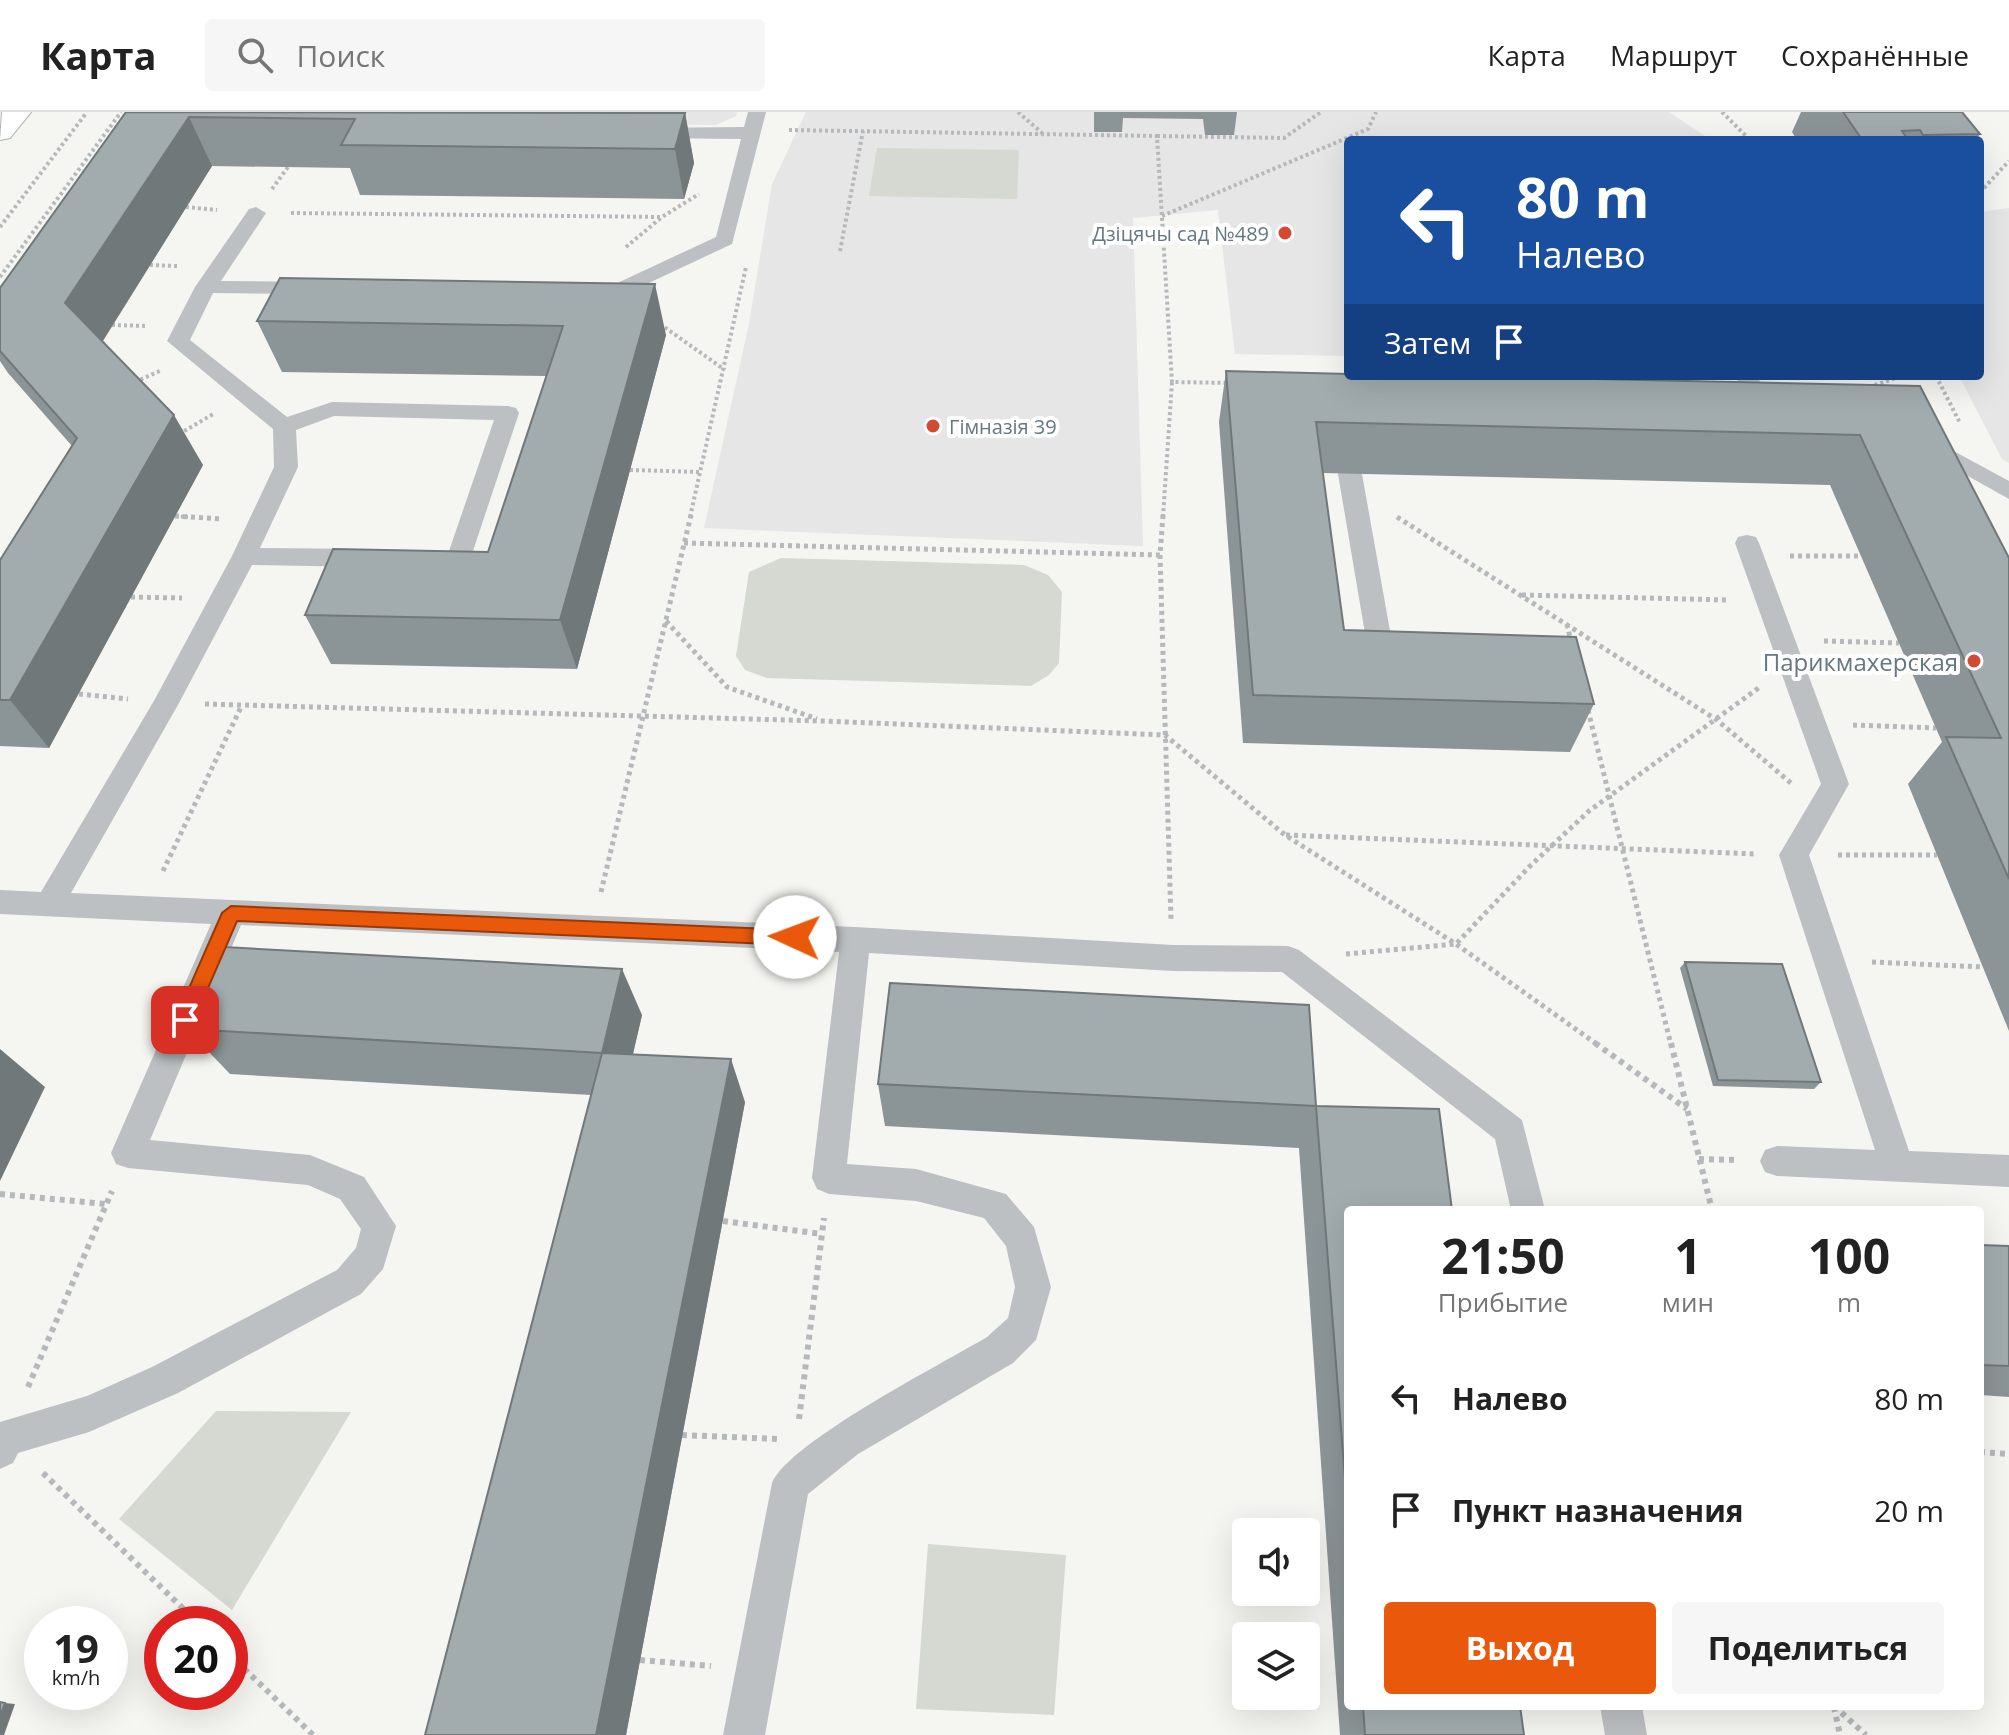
<!DOCTYPE html>
<html lang="ru">
<head>
<meta charset="utf-8">
<style>
  body { margin:0; font-family:"Open Sans",sans-serif; background:#f6f6f6; color:#222; height:100vh; display:flex; flex-direction:column; font-size:30px; white-space:nowrap }
  * { box-sizing:border-box; margin:0 }
  p { font-size:26px; color:#767676 }
  .icon { flex:none; width:44px; height:44px; fill:none; stroke:currentColor; stroke-width:2; stroke-linecap:round; stroke-linejoin:round }
  .map { position:relative; flex:1; overflow:hidden }
  .panel { position:absolute; left:1344px; top:1094px; width:640px; height:504px; display:flex; flex-direction:column; background:#fff; border-radius:8px; box-shadow:0 8px 32px #0002 }
  .panel>* { flex:none }
  .top-card { position:absolute; left:1344px; top:24px; width:640px; height:244px; border-radius:8px; box-shadow:0 8px 32px #0002; background:#1a4fa0; color:#fff; overflow:hidden }
  .tools { position:absolute; left:1232px; top:1406px; display:grid; gap:16px }
  .tools a { display:grid; place-items:center; width:88px; height:88px; border-radius:8px; background:#fff; box-shadow:0 8px 32px #0002; font-size:40px }
  .speed { position:absolute; left:24px; top:1494px; display:flex; gap:16px; font-size:40px; font-weight:700; text-align:center }
  .speed>* { display:grid; place-content:center; width:104px; height:104px; border-radius:50%; background:#fff; box-shadow:0 8px 32px #0002; line-height:1 }
  .speed small { font-size:20px; font-weight:400 }
  .speed .limit { border:12px solid #d22; background:#fff; color:#111 }
  .pin { position:absolute; display:grid; place-items:center; width:68px; height:68px; color:#fff; margin:-34px; border-radius:16px; box-shadow:0 4px 12px #0006 }
  .me { position:absolute; width:88px; margin:-44px; rotate:272deg; stroke-linejoin:round; filter:drop-shadow(0 0 6px #0008) }
  .turn { display:flex; align-items:center; gap:28px; height:168px; padding:0 40px; font-size:36px }
  .turn .icon { width:104px; height:104px; stroke-width:2.5 }
  .turn b { display:block; font-size:56px; line-height:68px }
  .then { display:flex; align-items:center; height:76px; padding:0 40px; background:#0003; gap:16px; font-size:30px }
  .eta { display:flex; justify-content:space-evenly; align-items:center; height:136px; text-align:center }
  .eta b { font-size:48px; font-weight:700; line-height:56px }
  .button { display:flex; gap:16px; margin-top:auto; padding:16px 40px }
  .button a { flex:1; height:92px; border-radius:8px; background:#ea580c; color:#fff; font-size:32px; font-weight:700; line-height:92px; text-align:center }
  .button a+a { background:#f6f6f6; color:#222 }
  ul { padding:0; list-style:none }
  li { display:flex; align-items:center; gap:24px; height:112px; padding:0 40px }
  li div { flex:1 }
  li b { display:block; font-size:30px }
  li em { font-style:normal }
  header { display:flex; align-items:center; gap:48px; box-sizing:border-box; height:112px; padding:0 40px; background:#fff; border-bottom:2px solid #e0e0e0 }
  header strong { font-size:38px }
  nav { display:flex; gap:44px; margin-inline-start:auto; font-size:28px }
  .search { width:560px; height:72px; background:#f6f6f6; display:flex; align-items:center; gap:20px; box-sizing:border-box; padding:0 28px; border-radius:8px; color:#767676; font-size:30px }
  .map>svg:first-child { display:block }
</style>
</head>
<body>
<header>
<strong>Карта</strong>
<div class="search"><svg class="icon" aria-label="search" viewBox="0 0 24 24"><circle cx="10" cy="10" r="6"/><path d="M15 15l6 6"/></svg>Поиск</div>
<nav><a>Карта</a><a>Маршрут</a><a>Сохранённые</a></nav>
</header>
<div class="map">
<svg width="2009" height="1623" viewBox="0 0 2009 1623">
  <rect width="100%" height="100%" fill="#f5f5f1"/>
  <!-- built -->
  <path fill="#e5e6e5" d="M429 0H737L736 4 716 13 452 11Z
    M806 0H1669L1711 28H1348V244L1235 242 1218 98 1133 106 1143 434 704 416 749 212 772 72Z
    M2009 96V351L2002 347 1959 264H1980V100Z"/>
  <!-- green -->
  <path fill="#d5d9d1" d="M877 36 1019 38 1017 87 869 84Z
    M781 446 1024 453 1048 463 1062 480 1059 551 1049 563 1031 574 767 566 745 558 736 544 749 460Z
    M216 1299 351 1300 232 1498 119 1407Z
    M928 1432 1066 1443 1054 1603 916 1597Z"/>
  <g fill="none" stroke-linecap="round" stroke-linejoin="round">
    <defs>
      <path id="secondary" d="M2 0H31L10 26 0 28Z"/>
    </defs>
    <!-- secondary casing -->
    <use href="#secondary" stroke="#aeb4b8" stroke-width="2"/>
    <!-- path-far2 -->
    <path stroke="#b6b9bb" stroke-width="4" stroke-dasharray="3 3" stroke-linecap="butt" d="M1018 0 1042 21
      M1722 0 1750 28
      M789 18 1157 24 1172 270 1231 271
      M1157 24 1284 26 1321 0
      M1980 68 1984 76 1980 79
      M1984 76 2009 49
      M272 77 288 55
      M186 95 217 98
      M291 101 662 105
      M1162 104 1368 17 1376 0
      M0 115 87 0
      M626 135 662 105 699 82
      M840 139 863 19
      M150 153 177 154
      M0 165 121 0
      M660 212 725 258
      M112 213 147 214
      M1936 264 1960 311
      M135 270 162 258
      M1869 275 1902 264
      M179 322 215 301
      M630 358 700 360
      M175 404 188 405
      M690 405 746 155
      M1163 405 1172 270"/>
    <!-- path-far1 -->
    <path stroke="#b6b9bb" stroke-width="5" stroke-dasharray="4 4" stroke-linecap="butt" d="M1163 403 1160 443 1171 808
      M175 404 222 407
      M1397 405 1717 608 1792 672
      M684 431 1160 443
      M1790 444H1861
      M1522 483 1728 488
      M131 485 182 486
      M666 509 727 575 817 607
      M1567 512 1571 530
      M1824 529 1899 531
      M79 582 128 587
      M205 592 823 609 1165 623 1285 723 1456 832 1598 933
      M1588 598 1671 933
      M1853 613 1936 616
      M1286 723 1756 742
      M1838 743H1937
      M163 759 242 593
      M601 780 691 403
      M1346 842 1456 832 1530 754 1589 699 1760 575
      M1872 850 1983 855"/>
    <!-- path -->
    <path stroke="#b6b9bb" stroke-width="6" stroke-dasharray="5 5" stroke-linecap="butt" d="M1595 931 1687 997
      M1671 931 1712 1098
      M1699 1047 1736 1048
      M0 1082 106 1092
      M723 1109 822 1122
      M28 1275 112 1079
      M799 1307 824 1106
      M682 1323 777 1327
      M1980 1340 2009 1342
      M43 1361 199 1512
      M230 1543 313 1623
      M640 1548 711 1554
      M1834 1594 1866 1623
      M1834 1595 1840 1623"/>
    <!-- service -->
    <path fill="#bcc0c3" fill-rule="evenodd" d="M748 0H766L732 132 621 184H585L581 180 585 176 611 174 716 125 741 27 649 26 642 24 640 20 642 16 744 15Z
      M256 95 266 101 221 169 316 170 327 176 316 182 213 181 190 228 287 305 332 290 508 294 516 296 519 301 470 448 467 454C452 458 432 457 417 453L414 447 417 441 449 439 494 308 334 304 296 318 298 355 260 436 370 437 379 440 382 446 379 452 370 455 252 453 179 591 71 781 855 815 1173 833 1288 834 1299 838 1522 1008 1545 1098H1511L1495 1027 1282 860 1173 859 869 841 847 1052 916 1057 1006 1082 1034 1115 1051 1175 1036 1228 1013 1251 858 1342 808 1382 765 1623H723L772 1371C789 1330 942 1252 987 1225L1008 1206 1015 1175 1006 1134 984 1106 916 1089 829 1082 817 1077 812 1066 839 840 241 813 150 1028 310 1043 364 1065 396 1114 383 1157 361 1182 178 1281 89 1320 18 1341 13 1351 0 1357V1310L87 1284 152 1255 337 1158 356 1136 361 1117 340 1087 308 1073 128 1056 116 1052 111 1041 211 812 0 802V778L41 780 155 587 232 444 274 355 273 317 167 229 195 175 249 97Z
      M1735 264H1757L1767 283 1764 288H1748Z
      M1924 323 2009 369V387L1916 335 1912 330 1916 325Z
      M1350 354 1358 357 1362 362 1392 530 1407 533 1411 540 1407 547 1398 549 1372 546 1368 539 1338 362 1342 357Z
      M1747 423 1756 425 1759 431 1849 672 1809 743 1909 1039 2009 1043V1075L1777 1064 1765 1060 1760 1049 1765 1038 1777 1034 1875 1038 1779 743 1821 672 1735 431 1738 425Z
      M1600 1594H1642L1647 1623H1605Z"/>
    <!-- secondary -->
    <use href="#secondary" fill="#fff" fill-rule="evenodd"/>
  </g>
  <!-- wall -->
  <path fill="#8b9496" d="M126 0 685 1 694 51 684 87 360 83 350 56 212 54 103 229 203 353 49 636 0 634V448L72 334 8 261 0 249V176Z
    M1094 0H1237L1234 23H1205L1203 7 1123 6 1122 20H1094Z
    M1801 0H1962L1980 22 1976 28H1797L1792 20Z
    M280 166 666 223 577 557 331 552 305 503 488 440 546 264 282 260 257 209Z
    M1226 259 1920 274 2009 446V919L1908 672 1942 630 1830 373 1323 361 1344 518 1594 592 1570 640 1243 631 1219 310Z
    M1685 850 1821 970 1814 977 1713 974 1680 856Z
    M642 903 633 942 745 990 626 1623H425L591 983 230 962 187 917Z
    M878 972 1316 994 1348 1098V1594H1520L1524 1623H1340L1299 1036 885 1014Z
    M1980 1133 2009 1134V1285L1980 1283Z"/>
  <!-- shaded-wall -->
  <path fill="#71787a" d="M685 1 694 51 684 87 675 37Z
    M189 5 212 54 95 241 65 191Z
    M655 172 666 223 577 557 560 508Z
    M174 303 203 353 49 636 10 588Z
    M622 857 642 903 623 984 602 941Z
    M0 937 45 975 0 1069Z
    M731 947 745 990 626 1623H596Z
    M5 1591 15 1592 4 1623H0V1605Z"/>
  <!-- building -->
  <path fill="#a2acaf" stroke="#71787a" stroke-width="2" d="M126 0 685 1 675 37 341 33 355 7 189 5 65 191 174 303 10 588H0V448L77 326 0 239V176Z
    M1843 0H1962L1980 22 1923 23 1920 18 1902 19 1906 25 1861 26Z
    M280 166 655 172 560 508 305 503 333 437 488 440 563 214 257 209Z
    M1226 259 1348 262V264H1449L1920 274 2009 446V767L1946 625 2001 626 1860 323 1316 310 1344 518 1576 525 1594 592 1253 583Z
    M224 835 622 857 602 941 187 917Z
    M1685 850 1782 852 1821 970 1718 968Z
    M890 871 1309 893 1316 994 1439 997 1452 1098H1348V1406L1316 994 878 972Z
    M602 941 731 947 596 1623H425Z
    M1980 1133 2009 1134V1254L1980 1253Z
    M0 1590 5 1591 0 1605Z
    M1363 1594H1520L1524 1623H1365Z"/>
  <!-- route -->
  <path fill="#ea580c" stroke="#983908" stroke-width="2" d="M231 794 795 818 802 820 805 825 802 831 795 833 237 809 192 913 185 916 178 913 175 908 222 801Z"/>
  <!-- markers -->
  <g fill="#d44933" stroke="#fff" stroke-width="3">
    <circle cx="1285" cy="121" r="8"/>
    <circle cx="933" cy="314" r="8"/>
    <circle cx="1974" cy="549" r="8"/>
  </g>
  <g text-anchor="middle" dominant-baseline="central" stroke-width="8" stroke-linejoin="round" paint-order="stroke">
    <!-- far-poi labels -->
    <g font-size="20" fill="#667780" stroke="#fff" text-anchor="end">
      <text x="1269" y="121">Дзіцячы сад №489</text>
      <text x="949" y="314" text-anchor="start">Гімназія 39</text>
    </g>
    <!-- poi labels -->
    <g font-size="24" fill="#667780" stroke="#fff" text-anchor="end">
      <text x="1958" y="549">Парикмахерская</text>
    </g>
  </g>
</svg>
<div class="tools">
<a><svg class="icon" aria-label="sound" viewBox="0 0 24 24"><path d="M4 9h4l5-4v14l-5-4H4zM17 9q2 3 0 6"/></svg></a>
<a><svg class="icon" aria-label="layers" viewBox="0 0 24 24"><path d="M12 4l9 5-9 5-9-5zM3 14l9 5 9-5"/></svg></a>
</div>
<div class="speed"><div>19<small>km/h</small></div><div class="limit">20</div></div>
<div class="pin" style="left:185px;top:908px;background:#d93025"><svg class="icon" aria-label="arrive" viewBox="0 0 24 24"><path d="M6 21V4h12l-3 4 3 4H6"/></svg></div>
<svg class="me" style="left:795px;top:825px" viewBox="-20 -20 40 40"><circle r="19" fill="#fff"/><path d="M0-13L10 11 0 6-10 11z" fill="#ea580c"/></svg>
<div class="top-card">
<div class="turn"><svg class="icon" aria-label="left" viewBox="0 0 24 24"><path d="M17 20v-9H6M10 6l-5 5 5 5"/></svg><div><b>80 m</b>Налево</div></div>
<div class="then">Затем<svg class="icon" aria-label="arrive" viewBox="0 0 24 24"><path d="M6 21V4h12l-3 4 3 4H6"/></svg></div>
</div>
<section class="panel">
<div class="eta">
<div><b>21:50</b><p>Прибытие</p></div>
<div><b>1</b><p>мин</p></div>
<div><b>100</b><p>m</p></div>
</div>
<ul>
<li><svg class="icon" aria-label="left" viewBox="0 0 24 24"><path d="M17 20v-9H6M10 6l-5 5 5 5"/></svg><div><b>Налево</b></div><em>80 m</em></li>
<li><svg class="icon" aria-label="arrive" viewBox="0 0 24 24"><path d="M6 21V4h12l-3 4 3 4H6"/></svg><div><b>Пункт назначения</b></div><em>20 m</em></li>
</ul>
<div class="button"><a>Выход</a><a>Поделиться</a></div>
</section>
</div>
</body>
</html>
